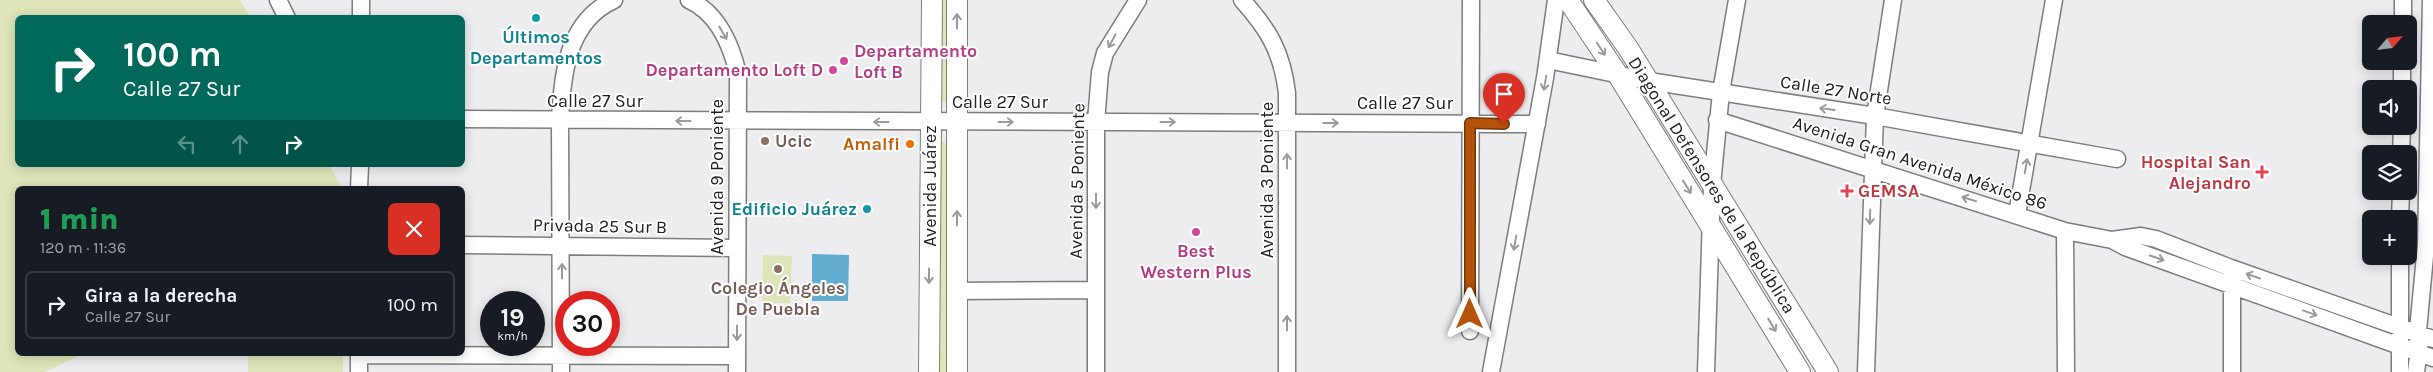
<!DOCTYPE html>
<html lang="es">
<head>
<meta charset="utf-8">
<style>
  body { margin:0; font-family:Karla,sans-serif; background:#20242c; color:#f1f3f6; height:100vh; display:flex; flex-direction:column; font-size:19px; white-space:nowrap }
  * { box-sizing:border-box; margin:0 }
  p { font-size:16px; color:#9ea1a6 }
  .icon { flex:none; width:28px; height:28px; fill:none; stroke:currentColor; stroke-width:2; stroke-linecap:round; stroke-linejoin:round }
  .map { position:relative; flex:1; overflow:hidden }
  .sheet { position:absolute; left:15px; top:186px; width:450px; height:170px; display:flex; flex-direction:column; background:#171b24; border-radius:8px; box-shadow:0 2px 12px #0003 }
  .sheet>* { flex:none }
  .top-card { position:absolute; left:15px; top:15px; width:450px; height:152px; border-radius:8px; box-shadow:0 2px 12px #0003; background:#00695c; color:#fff; overflow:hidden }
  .needle { width:32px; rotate:62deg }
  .fabs { position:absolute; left:2362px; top:15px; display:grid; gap:10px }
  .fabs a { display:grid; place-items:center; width:55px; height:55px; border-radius:8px; background:#171b24; box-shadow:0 2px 12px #0003; font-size:25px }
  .speed { position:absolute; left:480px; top:291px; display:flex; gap:10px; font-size:25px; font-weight:700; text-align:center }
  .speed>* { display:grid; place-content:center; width:65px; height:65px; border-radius:50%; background:#171b24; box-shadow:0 2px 12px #0003; line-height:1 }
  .speed small { font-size:12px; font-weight:400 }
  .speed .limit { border:8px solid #d22; background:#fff; color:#111 }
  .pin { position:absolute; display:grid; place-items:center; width:42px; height:42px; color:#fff; margin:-51px -21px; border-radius:50% 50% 50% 0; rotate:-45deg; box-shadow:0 0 5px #0007 }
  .pin .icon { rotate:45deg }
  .me { position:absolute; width:55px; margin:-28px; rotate:0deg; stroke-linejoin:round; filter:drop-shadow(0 0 4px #0008) }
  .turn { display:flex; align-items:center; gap:18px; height:105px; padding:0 25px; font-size:22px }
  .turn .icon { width:65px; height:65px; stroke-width:2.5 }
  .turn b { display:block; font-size:35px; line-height:42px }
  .lanes { display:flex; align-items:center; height:48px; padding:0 25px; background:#0003; justify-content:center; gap:25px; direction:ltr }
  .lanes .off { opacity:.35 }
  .round { display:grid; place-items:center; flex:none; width:52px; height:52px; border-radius:8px; background:#20242c }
  .head { display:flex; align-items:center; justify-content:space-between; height:85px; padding:0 25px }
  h1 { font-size:30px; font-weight:800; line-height:38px; color:#1e9e55 }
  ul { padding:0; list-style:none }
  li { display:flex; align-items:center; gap:15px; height:68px; margin:0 10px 8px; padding:0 15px; border:2px solid #363941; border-radius:8px }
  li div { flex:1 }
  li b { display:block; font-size:19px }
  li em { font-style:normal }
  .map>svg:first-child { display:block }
</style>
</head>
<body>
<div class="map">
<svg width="2433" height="372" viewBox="0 0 2433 372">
  <rect width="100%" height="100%" fill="#ededf0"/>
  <!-- green -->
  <path fill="#dfe5b9" d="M0 0H240L250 17 18 18V165H330L342 189H18V354H83L45 372H0Z
    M940 0H949L948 102 945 103 940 100Z
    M943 141 947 145V372H938L940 142Z
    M763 255 792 256 790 303H762Z
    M248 354H343V372H248Z"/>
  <!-- water -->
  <path fill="#62acd0" d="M812 254 849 255 848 301H812Z"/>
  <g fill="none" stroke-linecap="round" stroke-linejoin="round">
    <defs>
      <path id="minor" d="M278 0 287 18
        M689 0C718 13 731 44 738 74L737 372
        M1242 0C1269 30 1282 52 1287 93V372
        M361 18V0
        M2403 24V0
        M1548 60 1649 81 1875 116 2117 159
        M2402 89V61
        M462 119 1537 124
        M1717 120 2065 231 2112 240 2125 247 2433 358
        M2401 154 2402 126
        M359 189 360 165
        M2017 214 2054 0
        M2400 219 2401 191
        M2065 231 2066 372
        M2112 240 2141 236 2156 239 2231 268 2433 339
        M462 245 737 248
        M2232 275V372
        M957 291 1096 290
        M1470 331 1471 0
        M2416 352 2426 245 2431 0
        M359 354V372
        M359 355 737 356
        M561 372 560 121C562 75 567 21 614 0
        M1096 372V122L1100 72 1105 53 1138 0
        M1491 372 1545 78 1556 0
        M1706 372 1712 185 1721 92 1737 0
        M1866 372 1875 116 1893 0
        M2400 372V256
        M2416 372 2420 342"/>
      <path id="major" d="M1568 0 1618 75 1800 372
        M1594 0 1628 48 1828 372
        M929 372 932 0
        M957 372V0"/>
    </defs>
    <!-- minor casing -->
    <use href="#minor" stroke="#7d7d7f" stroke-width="19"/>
    <!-- major casing -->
    <use href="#major" stroke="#7d7d7f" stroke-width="22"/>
    <!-- minor -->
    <use href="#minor" stroke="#fff" stroke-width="16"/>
    <!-- major -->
    <use href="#major" stroke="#fff" stroke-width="20"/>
  </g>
  <!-- one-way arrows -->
  <defs><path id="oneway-shaft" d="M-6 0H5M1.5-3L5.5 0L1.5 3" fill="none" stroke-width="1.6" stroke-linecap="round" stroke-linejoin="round" transform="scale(1.25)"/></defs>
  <g stroke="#9b9b9b">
    <use href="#oneway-shaft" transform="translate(957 21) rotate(-90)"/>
    <use href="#oneway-shaft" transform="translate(723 33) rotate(60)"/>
    <use href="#oneway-shaft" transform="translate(1112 41) rotate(118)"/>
    <use href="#oneway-shaft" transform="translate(1601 49) rotate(57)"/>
    <use href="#oneway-shaft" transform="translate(1545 83) rotate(100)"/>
    <use href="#oneway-shaft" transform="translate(1827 109) rotate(-172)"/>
    <use href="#oneway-shaft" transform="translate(683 121) rotate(-180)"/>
    <use href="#oneway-shaft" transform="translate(881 122) rotate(-180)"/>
    <use href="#oneway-shaft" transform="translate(1006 122)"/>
    <use href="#oneway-shaft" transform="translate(1168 122)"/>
    <use href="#oneway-shaft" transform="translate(1331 123)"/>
    <use href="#oneway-shaft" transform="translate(1287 161) rotate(-90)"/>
    <use href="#oneway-shaft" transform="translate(2026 166) rotate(-80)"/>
    <use href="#oneway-shaft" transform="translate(1687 187) rotate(58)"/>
    <use href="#oneway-shaft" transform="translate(1969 199) rotate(-163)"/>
    <use href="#oneway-shaft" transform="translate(1096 201) rotate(90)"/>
    <use href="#oneway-shaft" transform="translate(1870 217) rotate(92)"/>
    <use href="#oneway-shaft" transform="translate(957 218) rotate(-90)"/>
    <use href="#oneway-shaft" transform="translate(1515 243) rotate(100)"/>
    <use href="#oneway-shaft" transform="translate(2157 258) rotate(19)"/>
    <use href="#oneway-shaft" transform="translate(562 271) rotate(-90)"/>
    <use href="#oneway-shaft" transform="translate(929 276) rotate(90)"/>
    <use href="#oneway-shaft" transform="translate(2253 276) rotate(-161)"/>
    <use href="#oneway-shaft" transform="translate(2310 313) rotate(20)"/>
    <use href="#oneway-shaft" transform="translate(1287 323) rotate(-90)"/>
    <use href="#oneway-shaft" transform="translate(1772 325) rotate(59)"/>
    <use href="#oneway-shaft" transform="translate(737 333) rotate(90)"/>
  </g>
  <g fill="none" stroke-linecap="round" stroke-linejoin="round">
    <defs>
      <path id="route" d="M1470 314V123L1504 124"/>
    </defs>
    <!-- route casing -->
    <use href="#route" stroke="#753606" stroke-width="12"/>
    <!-- route -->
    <use href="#route" stroke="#b45309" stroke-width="9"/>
  </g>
  <!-- markers -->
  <g fill="#0f9aa8" stroke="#fff" stroke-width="2">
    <circle cx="536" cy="18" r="5"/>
    <circle cx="867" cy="209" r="5"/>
  </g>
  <g fill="#d1479c" stroke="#fff" stroke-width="2">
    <circle cx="844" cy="61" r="5"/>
    <circle cx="833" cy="70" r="5"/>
    <circle cx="1196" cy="232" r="5"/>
  </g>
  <g fill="#8d6e63" stroke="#fff" stroke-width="2">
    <circle cx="765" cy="141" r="5"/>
    <circle cx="778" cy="269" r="5"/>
  </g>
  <circle fill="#e8710a" stroke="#fff" stroke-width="2" cx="910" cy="144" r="5"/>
  <g fill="#e0444e" stroke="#fff" stroke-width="2">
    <path d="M2259.5 164.5h5v5h5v5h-5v5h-5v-5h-5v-5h5z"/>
    <path d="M1844.5 183.5h5v5h5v5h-5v5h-5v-5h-5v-5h5z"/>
  </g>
  <g text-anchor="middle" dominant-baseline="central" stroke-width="4" stroke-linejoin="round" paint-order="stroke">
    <!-- culture labels -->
    <g font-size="18" font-weight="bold" fill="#0d838f" stroke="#fff">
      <text x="536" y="37">Últimos<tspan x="536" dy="21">Departamentos</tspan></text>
      <text x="857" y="209" text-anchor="end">Edificio Juárez</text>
    </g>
    <!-- hotel labels -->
    <g font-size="18" font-weight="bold" fill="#b23c85" stroke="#fff" text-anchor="start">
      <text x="854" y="51">Departamento<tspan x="854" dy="21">Loft B</tspan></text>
      <text x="823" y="70" text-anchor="end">Departamento Loft D</text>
      <text x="1196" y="251" text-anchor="middle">Best<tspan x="1196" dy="21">Western Plus</tspan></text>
    </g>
    <!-- street labels -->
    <g font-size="18" fill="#202021" stroke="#fff">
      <text transform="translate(1836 90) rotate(9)">Calle 27 Norte</text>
      <text x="595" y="101">Calle 27 Sur</text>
      <text x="1000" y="102">Calle 27 Sur</text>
      <text x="1405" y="103">Calle 27 Sur</text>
      <text transform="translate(1920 163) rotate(18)">Avenida Gran Avenida México 86</text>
      <text transform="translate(717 177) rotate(-90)">Avenida 9 Poniente</text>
      <text transform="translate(1267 180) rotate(-90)">Avenida 3 Poniente</text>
      <text transform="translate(1077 181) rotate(-89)">Avenida 5 Poniente</text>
      <text transform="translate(1712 185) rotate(58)">Diagonal Defensores de la República</text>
      <text transform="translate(930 186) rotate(-90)">Avenida Juárez</text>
      <text transform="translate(600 226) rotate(1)">Privada 25 Sur B</text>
    </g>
    <!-- education labels -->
    <g font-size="18" font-weight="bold" fill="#785e54" stroke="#fff" text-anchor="start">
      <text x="775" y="141">Ucic</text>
      <text x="778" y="288" text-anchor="middle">Colegio Ángeles<tspan x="778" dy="21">De Puebla</tspan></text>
    </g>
    <!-- food labels -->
    <g font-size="18" font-weight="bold" fill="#c56008" stroke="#fff" text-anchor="end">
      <text x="900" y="144">Amalfi</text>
    </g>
    <!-- health labels -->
    <g font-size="18" font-weight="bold" fill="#be3a42" stroke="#fff" text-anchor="end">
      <text x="2251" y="162">Hospital San<tspan x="2251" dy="21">Alejandro</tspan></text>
      <text x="1858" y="191" text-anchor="start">GEMSA</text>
    </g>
  </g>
</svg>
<div class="fabs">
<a><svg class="needle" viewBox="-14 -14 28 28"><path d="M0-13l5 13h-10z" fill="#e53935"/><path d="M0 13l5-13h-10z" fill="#9ea1a6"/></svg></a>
<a><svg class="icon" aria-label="sound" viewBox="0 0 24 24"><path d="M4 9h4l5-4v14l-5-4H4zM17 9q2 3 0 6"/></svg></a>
<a><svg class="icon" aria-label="layers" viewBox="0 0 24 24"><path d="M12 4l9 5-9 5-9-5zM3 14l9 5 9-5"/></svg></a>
<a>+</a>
</div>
<div class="speed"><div>19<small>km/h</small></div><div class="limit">30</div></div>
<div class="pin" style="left:1504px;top:124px;background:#d93025"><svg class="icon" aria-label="arrive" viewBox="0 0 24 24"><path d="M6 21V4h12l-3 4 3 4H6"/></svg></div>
<svg class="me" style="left:1470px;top:314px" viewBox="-20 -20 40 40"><path d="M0-17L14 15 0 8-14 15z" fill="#b45309" stroke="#fff" stroke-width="4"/></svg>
<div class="top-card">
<div class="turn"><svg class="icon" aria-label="right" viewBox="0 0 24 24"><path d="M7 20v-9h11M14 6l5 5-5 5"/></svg><div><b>100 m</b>Calle 27 Sur</div></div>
<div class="lanes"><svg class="icon off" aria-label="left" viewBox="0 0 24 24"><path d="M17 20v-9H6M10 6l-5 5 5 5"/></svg><svg class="icon off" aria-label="ahead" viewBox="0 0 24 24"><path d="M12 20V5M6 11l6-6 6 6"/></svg><svg class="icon" aria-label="right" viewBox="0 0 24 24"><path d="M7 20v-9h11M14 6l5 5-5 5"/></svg></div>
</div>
<section class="sheet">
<div class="head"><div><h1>1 min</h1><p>120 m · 11:36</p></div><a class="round" style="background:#d93025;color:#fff"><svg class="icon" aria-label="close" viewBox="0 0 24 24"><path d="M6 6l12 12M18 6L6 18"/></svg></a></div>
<ul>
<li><svg class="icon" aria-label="right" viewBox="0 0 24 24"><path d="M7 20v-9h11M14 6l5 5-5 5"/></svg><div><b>Gira a la derecha</b><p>Calle 27 Sur</p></div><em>100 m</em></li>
</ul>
</section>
</div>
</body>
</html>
